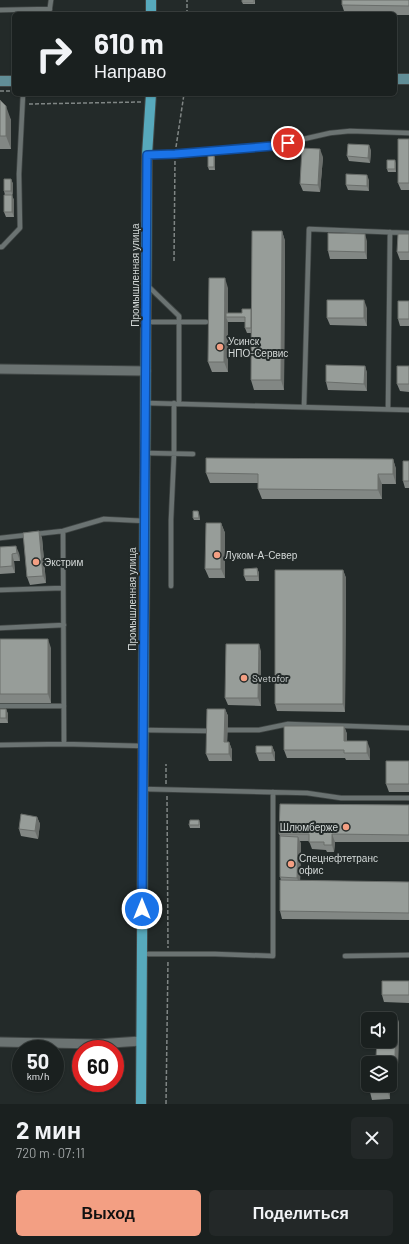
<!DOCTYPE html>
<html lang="ru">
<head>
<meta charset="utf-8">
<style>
  body { margin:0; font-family:Barlow,sans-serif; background:#232828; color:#f1f3f6; height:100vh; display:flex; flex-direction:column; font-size:15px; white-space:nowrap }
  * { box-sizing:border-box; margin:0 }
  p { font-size:13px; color:#9fa3a4 }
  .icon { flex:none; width:22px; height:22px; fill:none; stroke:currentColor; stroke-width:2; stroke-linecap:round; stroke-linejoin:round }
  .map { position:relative; height:1104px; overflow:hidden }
  .drawer { display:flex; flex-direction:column; background:#1a201f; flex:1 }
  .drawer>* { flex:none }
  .hud { position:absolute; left:12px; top:12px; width:385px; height:84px; border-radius:6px; box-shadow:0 1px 3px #0004,0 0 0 1px #383e3d; background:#1a201f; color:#f1f3f6; overflow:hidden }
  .controls { position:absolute; left:361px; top:1012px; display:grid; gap:8px }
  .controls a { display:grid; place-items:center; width:36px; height:36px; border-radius:6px; background:#1a201f; box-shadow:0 1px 3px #0004,0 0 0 1px #383e3d; font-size:20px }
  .speed { position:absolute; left:12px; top:1040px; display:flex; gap:8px; font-size:20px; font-weight:700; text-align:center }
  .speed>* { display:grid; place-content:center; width:52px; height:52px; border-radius:50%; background:#1a201f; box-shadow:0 1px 3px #0004,0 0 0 1px #383e3d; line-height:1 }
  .speed small { font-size:10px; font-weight:400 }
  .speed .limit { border:6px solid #d22; background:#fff; color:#111 }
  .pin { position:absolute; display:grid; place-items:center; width:34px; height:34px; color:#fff; margin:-17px; border:2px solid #fff; border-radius:50%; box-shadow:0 1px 4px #0007 }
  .me { position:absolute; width:44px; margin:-22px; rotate:0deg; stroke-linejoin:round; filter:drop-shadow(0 0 3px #0008) }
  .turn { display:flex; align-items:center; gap:14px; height:84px; padding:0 16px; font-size:18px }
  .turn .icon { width:52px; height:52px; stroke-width:2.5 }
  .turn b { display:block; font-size:28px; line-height:34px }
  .round { display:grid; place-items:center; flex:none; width:42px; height:42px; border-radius:6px; background:#232828 }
  .headline { display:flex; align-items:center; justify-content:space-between; height:68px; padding:0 16px }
  h1 { font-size:24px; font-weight:700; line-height:30px }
  .button { display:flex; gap:8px; margin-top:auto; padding:8px 16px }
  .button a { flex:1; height:46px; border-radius:6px; background:#f39f83; color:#111; font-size:16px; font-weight:700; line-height:46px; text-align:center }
  .button a+a { background:#232828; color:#f1f3f6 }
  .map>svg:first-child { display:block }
</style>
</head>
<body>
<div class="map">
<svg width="409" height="1104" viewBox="0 0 409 1104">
  <rect width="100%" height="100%" fill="#232a29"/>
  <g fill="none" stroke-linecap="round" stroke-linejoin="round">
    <defs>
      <path id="lane" d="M0 10 50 9
        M49 14 51 0
        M147 155 273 146 330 133 350 131 409 133
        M0 247H2L20 228 19 174 23 94
        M148 286 179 316V403
        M147 322H206
        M146 403 409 410
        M304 407 309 229 409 233
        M388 409 390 232
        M146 453 193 454
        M63 531 64 744
        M0 538 63 531 104 519 145 521
        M171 586V520L174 454V403
        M0 590 63 588
        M0 628 64 625
        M0 706H64
        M143 730 212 731
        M221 730H259L288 724 409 728
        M0 745 64 744 143 746
        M143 789 307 793 341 798H409
        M142 954H215L273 956V792
        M345 956 409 955"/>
      <path id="street" d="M0 369 146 371
        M0 1042 97 1044 141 1041"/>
      <path id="secondary" d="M395 79H409
        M0 81H14"/>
      <path id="primary" d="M151 0V14
        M141 1104 147 155 151 94"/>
    </defs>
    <!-- lane casing -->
    <use href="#lane" stroke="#404645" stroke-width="6"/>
    <!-- street casing -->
    <use href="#street" stroke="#404645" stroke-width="11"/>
    <!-- secondary casing -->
    <use href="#secondary" stroke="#404645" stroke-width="12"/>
    <!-- primary casing -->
    <use href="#primary" stroke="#404645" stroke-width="12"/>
    <!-- path -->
    <path stroke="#808685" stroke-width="1.5" stroke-dasharray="4 2" stroke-linecap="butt" d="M187 14V0
      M0 91H14
      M29 104 142 102
      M176 147 184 94
      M174 261 175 159
      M166 784V764
      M167 796 168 948
      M166 1104 168 960"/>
    <!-- lane -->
    <use href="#lane" stroke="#6b7372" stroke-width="4.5"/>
    <!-- street -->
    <use href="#street" stroke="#6b7372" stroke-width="9"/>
    <!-- secondary -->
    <use href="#secondary" stroke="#618e97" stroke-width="10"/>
    <!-- primary -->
    <use href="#primary" stroke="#57a9bc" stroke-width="10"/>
  </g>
  <!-- wall -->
  <path fill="#828784" d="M255 0V4H243L242 2Z
    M409 0V15H395V14H345L342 5Z
    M0 100 11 120V149H0Z
    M409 139V190H401L398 183Z
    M371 150 370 163 349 161 347 156Z
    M214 156 215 158V170H209L208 167Z
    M323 157 320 192 303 191 300 184Z
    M396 163V172H388L387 169Z
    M11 179 13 184 12 196 14 200V217H6L4 212 5 195 4 191Z
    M369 180V191L348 190 346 185Z
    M282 231 285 241 284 390H254L251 380V333H247L245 328V322H228V372H212L208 362 228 288V313H242L251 309Z
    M409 234V260H400L397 252Z
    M367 241V259H330L328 251Z
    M409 301V326H400L398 319Z
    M367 308V326L330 325 327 318Z
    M365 366 367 373V391L328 390 326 382Z
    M409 366V392L400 391 397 384Z
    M393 459 396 469V484H382V499H262L258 489V483H210L206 473Z
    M409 461V488H405L403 481Z
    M198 511 199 513 200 520H194L193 518Z
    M221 523 225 533V578H209L205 569Z
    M39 531 42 538 46 583 30 585 27 577Z
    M0 547 19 553 20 561H14L15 573 0 574Z
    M257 568 259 573V581H246L244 576Z
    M343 570 346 578 345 712 277 711 275 704Z
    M0 639 51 648V703H0Z
    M261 651V706L228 705 225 698Z
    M0 709H6L8 714V723H0Z
    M225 709 228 716 227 742H229L232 750V761H209L206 754Z
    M344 726 347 734V741L370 749V760H346L345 758H287L284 750Z
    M272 746 275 753V761H259L256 753Z
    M409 761V792H389L386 784Z
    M409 805V842H335L334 852H327L326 850 312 849 309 841H300L301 844 300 881 409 882V920L282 919 280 911 281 880 280 877V836L279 834Z
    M37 817 40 824 38 839 21 836 19 829Z
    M199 820 200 823V828H190L189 825Z
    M409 981V1003L384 1002 382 995Z
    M399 1022 398 1065H390V1063H378L376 1057Z
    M390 1075V1099L372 1100 370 1092 390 1085Z"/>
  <!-- shaded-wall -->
  <path fill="#6a6e6b" d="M6 106 11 120V149L6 136Z
    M369 145 371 150 370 163 368 158Z
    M320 149 323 157 320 192 318 185Z
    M214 156 215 158V170L214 167Z
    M395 160 396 163V172L395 169Z
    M367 175 369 180V191L367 186Z
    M11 179 13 184V196L11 191Z
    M12 195 14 200V217L12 212Z
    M282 231 285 241 284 390 281 380Z
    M365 234 367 241V259L365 252Z
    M225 278 228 288V317H226L228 322V372L224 362Z
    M364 300 367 308V326L364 318Z
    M365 366 367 373V391L364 384Z
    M393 459 396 469V484L393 474Z
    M378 474 382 484V499L378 490Z
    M221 523 225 533V578L221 569Z
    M39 531 42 538 46 583 43 576Z
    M16 546 19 553 20 561 17 553Z
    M12 554 14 561 15 573 12 566Z
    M257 568 259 573V581L258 576Z
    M343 570 346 578 345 712 343 704Z
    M48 639 51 648V703L48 694Z
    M259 644 261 651V706L258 698Z
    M6 709 8 714V723L6 718Z
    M225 709 228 716 227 750 224 742Z
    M344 726 347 734V749L344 741Z
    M367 741 370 749V760L367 753Z
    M229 742 232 750V761L229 754Z
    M272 746 275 753V761L272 753Z
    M37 817 40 824 38 839 35 831Z
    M332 834 335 842 334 852 332 845Z
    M298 837 301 844 300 885 297 878Z
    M396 1014 399 1022 398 1065 395 1057Z
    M390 1075V1099L388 1092 387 1085H390Z"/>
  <!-- building -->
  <path fill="#979d99" stroke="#6a6e6b" d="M242 0H254V2H242Z
    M342 0H409V6L342 5Z
    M0 100 6 106V136H0Z
    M398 139H409V183H398Z
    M348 144 369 145 368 158 347 156Z
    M302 148 320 149 318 185 300 184Z
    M208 156H214V167H208Z
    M387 160H395V169H387Z
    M346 174 367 175V186L346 185Z
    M4 179H11V191H4Z
    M4 195H12V212H4Z
    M252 231H282L281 380H251Z
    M328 233 365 234V252L328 251Z
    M398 234H409V252H397Z
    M209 278H225L224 362H208Z
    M327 300H364V318H327Z
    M398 301H409V319H398Z
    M242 309H251V328H245V317H226V313H242Z
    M326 365 365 366 364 384 326 382Z
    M397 366H409V384H397Z
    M206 458 393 459V474H378V490L258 489V474L206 473Z
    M403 461H409V481H403Z
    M193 511H198L199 518H193Z
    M206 523H221V569H205Z
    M39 531 43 576 27 577 23 533Z
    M16 546 17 553 12 554V566L0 567V547Z
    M257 568 258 576H244V569Z
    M275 570H343V704H275Z
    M0 639H48V694H0Z
    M226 644H259L258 698H225Z
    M0 709H6V718H0Z
    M207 709H225L224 742H229V754H206Z
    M284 726H344V741H367V753H344V750H284Z
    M256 746H272V753H256Z
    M386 761H409V784H386Z
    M280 804 409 805V835L332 834V845H324V842H309V834H279Z
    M21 814 37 817 35 831 19 829Z
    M190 820H199V825H189Z
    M280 836 298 837 297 878 280 877Z
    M280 880 409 882V913L280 911Z
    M382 981H409V995H382Z
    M378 1014H396L395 1057H376L377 1041H390V1019H378Z
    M370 1085H387L388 1092H370Z"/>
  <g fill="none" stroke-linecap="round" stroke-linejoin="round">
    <defs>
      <path id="route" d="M142 909 147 155 175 154 273 146 288 143"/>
    </defs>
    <!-- route casing -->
    <use href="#route" stroke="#114b97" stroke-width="10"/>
    <!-- route -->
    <use href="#route" stroke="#1a73e8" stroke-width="7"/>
  </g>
  <!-- markers -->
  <g fill="#f39f83" stroke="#232a29" stroke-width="1.5">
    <circle cx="220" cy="347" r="4"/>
    <circle cx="217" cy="555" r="4"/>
    <circle cx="36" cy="562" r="4"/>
    <circle cx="244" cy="678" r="4"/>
    <circle cx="346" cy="827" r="4"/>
    <circle cx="291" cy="864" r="4"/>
  </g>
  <g text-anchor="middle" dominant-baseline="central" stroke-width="4" stroke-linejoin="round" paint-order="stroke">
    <!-- street labels -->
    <g font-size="10" fill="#d4d9d8" stroke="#232a29">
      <text transform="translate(135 275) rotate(-90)">Промышленная улица</text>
      <text transform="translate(132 599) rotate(-90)">Промышленная улица</text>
    </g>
    <!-- poi labels -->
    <g font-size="10" fill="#d4d9d8" stroke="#232a29" text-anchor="start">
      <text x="228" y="341">Усинск<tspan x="228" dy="12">НПО-Сервис</tspan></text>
      <text x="225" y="555">Луком-А-Север</text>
      <text x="44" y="562">Экстрим</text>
      <text x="252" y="678">Svetofor</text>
      <text x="338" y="827" text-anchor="end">Шлюмберже</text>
      <text x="299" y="858">Спецнефтетранс<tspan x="299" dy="12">офис</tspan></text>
    </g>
  </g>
</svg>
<div class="controls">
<a><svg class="icon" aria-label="sound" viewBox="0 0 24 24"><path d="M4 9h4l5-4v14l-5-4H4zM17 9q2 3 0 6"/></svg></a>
<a><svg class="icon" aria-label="layers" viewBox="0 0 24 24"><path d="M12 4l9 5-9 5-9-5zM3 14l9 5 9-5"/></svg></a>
</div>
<div class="speed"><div>50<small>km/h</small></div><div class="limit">60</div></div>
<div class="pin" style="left:288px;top:143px;background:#d93025"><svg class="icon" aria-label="arrive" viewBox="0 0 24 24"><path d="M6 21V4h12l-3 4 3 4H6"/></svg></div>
<svg class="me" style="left:142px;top:909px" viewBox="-20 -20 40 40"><circle r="17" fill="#1a73e8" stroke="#fff" stroke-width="3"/><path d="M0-11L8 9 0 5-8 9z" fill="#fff"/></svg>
<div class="hud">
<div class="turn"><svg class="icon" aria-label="right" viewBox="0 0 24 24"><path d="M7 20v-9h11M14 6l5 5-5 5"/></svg><div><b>610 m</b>Направо</div></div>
</div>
</div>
<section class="drawer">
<div class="headline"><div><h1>2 мин</h1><p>720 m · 07:11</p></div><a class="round"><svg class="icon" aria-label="close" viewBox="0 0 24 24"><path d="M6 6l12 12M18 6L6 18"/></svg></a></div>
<div class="button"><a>Выход</a><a>Поделиться</a></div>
</section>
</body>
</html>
